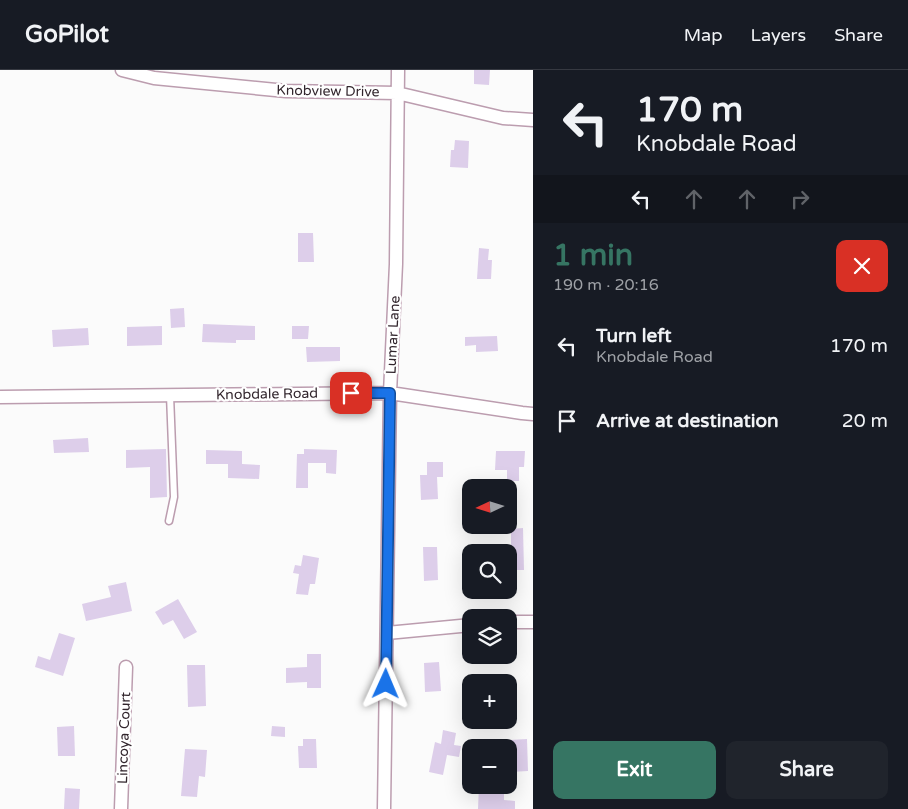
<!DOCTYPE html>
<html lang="en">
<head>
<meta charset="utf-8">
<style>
  body { margin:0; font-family:"Varela Round",sans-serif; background:#20242c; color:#f1f3f6; height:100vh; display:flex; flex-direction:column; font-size:19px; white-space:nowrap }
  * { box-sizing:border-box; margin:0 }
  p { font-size:16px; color:#9ea1a6 }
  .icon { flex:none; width:28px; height:28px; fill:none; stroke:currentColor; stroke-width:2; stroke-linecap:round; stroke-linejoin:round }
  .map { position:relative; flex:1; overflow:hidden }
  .drawer { display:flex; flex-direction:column; background:#171b24; width:375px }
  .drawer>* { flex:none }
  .hud { background:#171b24; color:#f1f3f6; overflow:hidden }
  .needle { width:32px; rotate:266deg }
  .buttons { position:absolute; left:462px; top:409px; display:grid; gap:10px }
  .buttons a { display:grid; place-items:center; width:55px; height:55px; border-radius:10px; background:#171b24; box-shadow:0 5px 20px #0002; font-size:25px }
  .pin { position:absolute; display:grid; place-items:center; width:42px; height:42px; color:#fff; margin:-21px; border-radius:10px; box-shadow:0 2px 8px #0006 }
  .me { position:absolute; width:55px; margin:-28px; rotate:1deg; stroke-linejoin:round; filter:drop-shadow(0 0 4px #0008) }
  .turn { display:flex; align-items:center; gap:18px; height:105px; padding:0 20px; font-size:22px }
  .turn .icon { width:65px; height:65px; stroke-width:2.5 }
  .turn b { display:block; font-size:35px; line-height:42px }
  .lanes { display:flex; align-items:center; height:48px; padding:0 20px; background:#0003; justify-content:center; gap:25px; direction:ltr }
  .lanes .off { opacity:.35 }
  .round { display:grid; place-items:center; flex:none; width:52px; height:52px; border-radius:10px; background:#20242c }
  .overview { display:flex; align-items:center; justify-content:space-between; height:85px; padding:0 20px }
  h1 { font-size:30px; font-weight:700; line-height:38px; color:#367563 }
  .action { display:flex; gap:10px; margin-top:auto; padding:10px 20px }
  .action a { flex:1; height:58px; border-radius:10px; background:#367563; color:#fff; font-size:20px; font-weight:700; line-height:58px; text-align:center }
  .action a+a { background:#20242c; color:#f1f3f6 }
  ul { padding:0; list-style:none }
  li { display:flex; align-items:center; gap:15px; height:75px; padding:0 20px }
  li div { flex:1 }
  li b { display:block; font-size:19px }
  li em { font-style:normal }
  header { display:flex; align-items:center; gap:30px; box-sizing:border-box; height:70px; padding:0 25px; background:#171b24; border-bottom:1px solid #363941 }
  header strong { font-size:24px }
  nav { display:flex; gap:28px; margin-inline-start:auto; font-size:18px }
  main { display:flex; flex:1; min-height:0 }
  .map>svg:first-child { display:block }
</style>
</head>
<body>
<header>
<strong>GoPilot</strong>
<nav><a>Map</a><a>Layers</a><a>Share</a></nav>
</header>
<main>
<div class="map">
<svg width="533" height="739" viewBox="0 0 533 739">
  <rect width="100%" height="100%" fill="#fbfbfb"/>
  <!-- building -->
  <path fill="#ddceea" d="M474 0H490L489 15 474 14Z
    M455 70 469 71 468 98 450 97 451 80H454Z
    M298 163H313L314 192H298Z
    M479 178 489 179 488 190H492L491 209H477Z
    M184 238 185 257 171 258 170 239Z
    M203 254 255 256V270H236V273L202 272Z
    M162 256V275L127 276V257Z
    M292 256H309L308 269H292Z
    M88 258 89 275 53 277 52 260Z
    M497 266 498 281 476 282V275L465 276V267Z
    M306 277H340V291L307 292Z
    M88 368 89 382 54 383 53 370Z
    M166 379 167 427 150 428V397L126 398V380Z
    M304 379 337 380 336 404 326 403V393H308V418H296L297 384H304Z
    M206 380 242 381V394L260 395 259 409 228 408V394H206Z
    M496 381H525L524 397H519V411H507V400H495Z
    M427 392H443V407H437L438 429 421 430 420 405H427Z
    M523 458 524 500H509V479H511V459Z
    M423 477H437L438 510 424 511Z
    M303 485 319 488 315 514H310L308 525 296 524 299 504 293 503 295 495 301 496Z
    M126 512 132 541 86 551 82 534 111 527 108 516Z
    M178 529 197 562 184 569 173 550 163 555 155 542Z
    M59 563 75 568 63 606 35 597 38 586 50 590Z
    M307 584H321V618H307V612L286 613V598L307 597Z
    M439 592 441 621 425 622 424 593Z
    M187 595H205L206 636 188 637Z
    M74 656 75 686H58L57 657Z
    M272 656 285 657V667L271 666Z
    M443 660 456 663 454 675 461 676 459 687 447 685 443 705 429 702 435 672 441 674Z
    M303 669H316L317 698H299L298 676H303Z
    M527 669 528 701 510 702 509 670Z
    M185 679 207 680 205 707 199 706 197 727 181 726Z
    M479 715H504V730L515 731V739H478Z
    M65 718 80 719 79 739H64Z"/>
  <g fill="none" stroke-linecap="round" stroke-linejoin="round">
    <defs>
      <path id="service" d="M169 451 174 427 170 325"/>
      <path id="minor" d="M122 0 154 8 286 21 397 23 503 48 533 50
        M0 327 390 323 522 343 533 344
        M509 552H533
        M387 563 471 555
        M121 739 126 597
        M384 739 390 323 396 194 398 0"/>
    </defs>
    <!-- service casing -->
    <use href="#service" stroke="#bc9daf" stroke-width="9"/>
    <!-- minor casing -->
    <use href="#minor" stroke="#bc9daf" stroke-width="15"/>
    <!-- service -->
    <use href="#service" stroke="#fff" stroke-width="6"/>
    <!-- minor -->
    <use href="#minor" stroke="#fff" stroke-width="12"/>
  </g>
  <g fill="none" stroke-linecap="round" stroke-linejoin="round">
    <defs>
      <path id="route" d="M351 323H390L386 614"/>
    </defs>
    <!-- route casing -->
    <use href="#route" stroke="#114b97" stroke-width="12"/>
    <!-- route -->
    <use href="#route" stroke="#1a73e8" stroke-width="9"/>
  </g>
  <g text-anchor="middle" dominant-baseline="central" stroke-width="4.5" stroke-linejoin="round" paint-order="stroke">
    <!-- street labels -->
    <g font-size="14" fill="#31252c" stroke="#fff">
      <text transform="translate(328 21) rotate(1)">Knobview Drive</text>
      <text transform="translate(393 265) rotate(-87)">Lumar Lane</text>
      <text transform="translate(267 324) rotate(-1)">Knobdale Road</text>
      <text transform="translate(124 668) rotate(-88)">Lincoya Court</text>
    </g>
  </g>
</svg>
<div class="buttons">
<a><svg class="needle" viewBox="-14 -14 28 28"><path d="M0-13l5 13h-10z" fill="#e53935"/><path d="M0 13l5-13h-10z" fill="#9ea1a6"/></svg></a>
<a><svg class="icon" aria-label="search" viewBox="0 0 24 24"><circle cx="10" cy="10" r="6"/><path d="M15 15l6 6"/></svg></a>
<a><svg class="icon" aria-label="layers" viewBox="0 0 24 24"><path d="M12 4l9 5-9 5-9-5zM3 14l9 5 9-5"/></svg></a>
<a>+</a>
<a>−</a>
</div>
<div class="pin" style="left:351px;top:323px;background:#d93025"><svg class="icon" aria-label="arrive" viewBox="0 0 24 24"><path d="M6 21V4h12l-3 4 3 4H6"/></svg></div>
<svg class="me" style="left:386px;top:614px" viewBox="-20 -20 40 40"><path d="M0-17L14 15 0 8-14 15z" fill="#1a73e8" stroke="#fff" stroke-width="4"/></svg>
</div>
<section class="drawer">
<div class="hud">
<div class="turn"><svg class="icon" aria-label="left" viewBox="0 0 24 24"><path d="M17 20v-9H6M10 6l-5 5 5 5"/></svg><div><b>170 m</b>Knobdale Road</div></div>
<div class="lanes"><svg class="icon" aria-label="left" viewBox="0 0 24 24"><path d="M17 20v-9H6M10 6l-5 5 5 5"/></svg><svg class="icon off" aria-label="ahead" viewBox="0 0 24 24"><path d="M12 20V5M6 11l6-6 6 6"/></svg><svg class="icon off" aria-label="ahead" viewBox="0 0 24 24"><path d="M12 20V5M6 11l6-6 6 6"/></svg><svg class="icon off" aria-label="right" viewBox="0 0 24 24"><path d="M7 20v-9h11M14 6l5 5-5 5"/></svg></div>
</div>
<div class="overview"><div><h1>1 min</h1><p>190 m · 20:16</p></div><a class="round" style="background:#d93025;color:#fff"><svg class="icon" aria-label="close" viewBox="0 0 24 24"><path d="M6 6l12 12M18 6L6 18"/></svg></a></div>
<ul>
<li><svg class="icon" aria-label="left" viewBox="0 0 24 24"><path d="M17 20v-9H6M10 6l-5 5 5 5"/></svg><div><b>Turn left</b><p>Knobdale Road</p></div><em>170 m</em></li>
<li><svg class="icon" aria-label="arrive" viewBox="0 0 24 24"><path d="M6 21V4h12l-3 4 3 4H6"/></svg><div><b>Arrive at destination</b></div><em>20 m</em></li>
</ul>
<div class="action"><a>Exit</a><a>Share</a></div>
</section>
</main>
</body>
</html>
